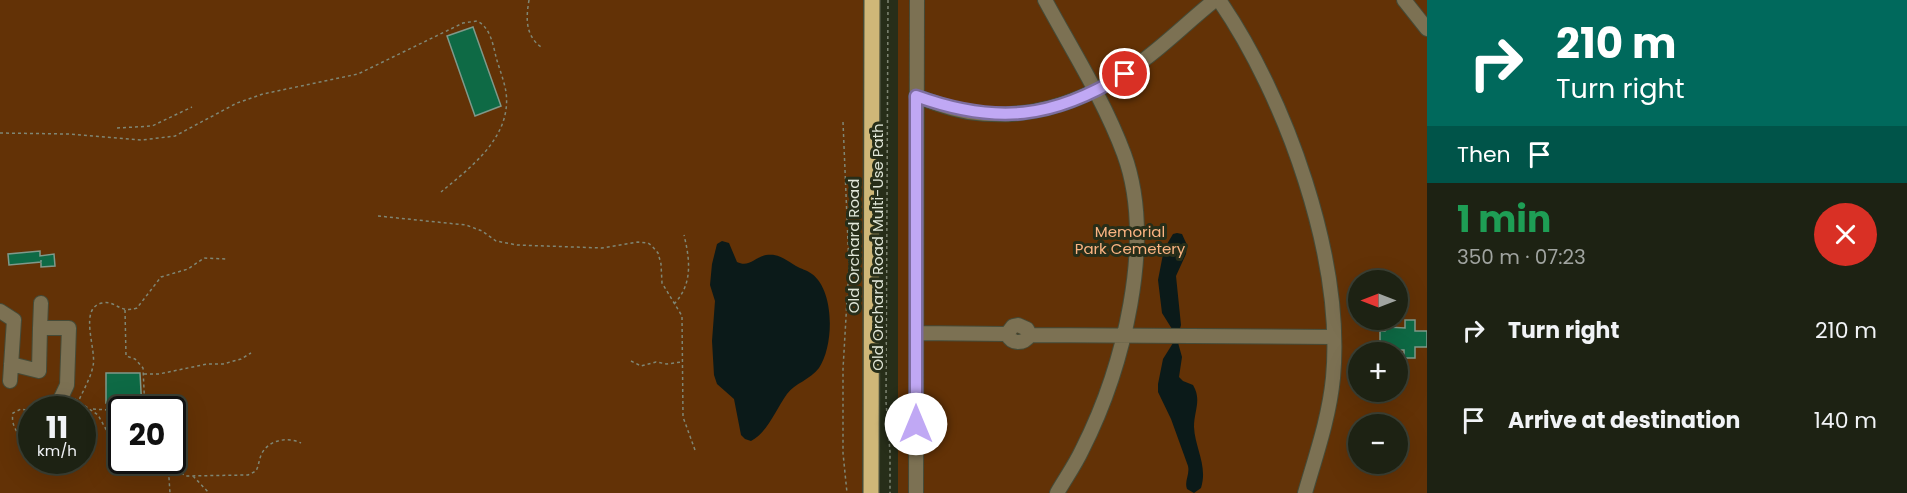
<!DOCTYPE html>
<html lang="en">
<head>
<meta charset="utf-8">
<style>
  body { margin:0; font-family:Poppins,sans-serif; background:#2a2f21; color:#f1f3f6; height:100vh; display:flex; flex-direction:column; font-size:22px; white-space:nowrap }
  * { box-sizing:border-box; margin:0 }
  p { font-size:20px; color:#a0a4a0 }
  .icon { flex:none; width:33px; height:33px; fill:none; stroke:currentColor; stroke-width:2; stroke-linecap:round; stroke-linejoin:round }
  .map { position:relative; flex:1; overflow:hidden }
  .drawer { display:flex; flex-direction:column; background:#1d2213; width:480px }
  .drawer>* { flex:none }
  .hud { background:#00695c; color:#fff; overflow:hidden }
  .needle { width:39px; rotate:270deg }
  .controls { position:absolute; left:1348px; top:270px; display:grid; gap:12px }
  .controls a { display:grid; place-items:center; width:60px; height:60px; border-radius:50%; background:#1d2213; box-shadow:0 6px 24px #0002,0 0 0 2px #3b3f33; font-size:30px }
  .speed { position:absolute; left:18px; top:396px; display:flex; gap:12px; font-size:30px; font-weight:700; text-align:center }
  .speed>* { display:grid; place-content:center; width:78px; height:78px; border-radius:50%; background:#1d2213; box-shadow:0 6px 24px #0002,0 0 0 2px #3b3f33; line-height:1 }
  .speed small { font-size:15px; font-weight:400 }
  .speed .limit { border:3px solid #111; border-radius:9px; background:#fff; color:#111 }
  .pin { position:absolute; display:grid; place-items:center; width:51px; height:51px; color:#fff; margin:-26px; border:3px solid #fff; border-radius:50%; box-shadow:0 2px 6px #0007 }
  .me { position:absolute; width:66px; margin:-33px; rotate:0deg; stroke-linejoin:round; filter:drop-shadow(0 0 4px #0008) }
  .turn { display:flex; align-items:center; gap:21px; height:126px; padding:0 30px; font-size:27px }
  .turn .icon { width:78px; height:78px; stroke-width:2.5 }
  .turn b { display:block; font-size:42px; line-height:51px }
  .then { display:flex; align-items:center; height:57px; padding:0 30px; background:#0003; gap:12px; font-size:22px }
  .round { display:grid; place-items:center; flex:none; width:63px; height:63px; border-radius:32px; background:#2a2f21 }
  .overview { display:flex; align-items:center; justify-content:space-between; height:102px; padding:0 30px }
  h1 { font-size:36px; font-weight:700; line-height:45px; color:#1e9e55 }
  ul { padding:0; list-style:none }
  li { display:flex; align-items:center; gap:18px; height:90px; padding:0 30px }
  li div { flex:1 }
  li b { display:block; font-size:22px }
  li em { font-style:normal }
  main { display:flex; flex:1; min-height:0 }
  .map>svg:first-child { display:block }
</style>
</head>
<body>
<main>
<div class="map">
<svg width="1427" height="493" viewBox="0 0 1427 493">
  <rect width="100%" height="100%" fill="#272e19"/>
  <!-- green -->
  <path fill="#633206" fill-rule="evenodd" d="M0 0H864L863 493H0ZM32 410H82V460H32ZM122 410H172V460H122Z
    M898 0H1427V493H898ZM1359 280H1398V320H1359ZM1359 352H1398V392H1359ZM1359 424H1398V464H1359Z"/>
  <!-- water -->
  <path fill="#0b1a19" d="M1177 233 1182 234 1187 245 1186 254 1176 276 1181 325 1177 339 1182 357 1179 377 1183 381 1193 385C1202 400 1194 411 1194 427 1195 448 1208 466 1201 488L1194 493 1187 489C1184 481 1190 475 1188 466L1171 419 1158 392V384L1163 359 1173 343 1172 329 1162 313 1158 280 1164 249 1173 234Z
    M722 241 729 243 737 262C749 268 755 257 766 255 779 253 786 260 796 266 801 269 807 270 812 274 835 291 834 346 819 368 810 380 795 383 787 394 776 409 768 432 751 441L745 439 741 435 734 399 717 384 714 375 712 341 715 301 710 285 712 264 717 244Z"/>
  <!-- building -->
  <path fill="#0e6a45" stroke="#7f998a" stroke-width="1.5" d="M473 27 501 106 475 116 447 36Z
    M40 251V256L54 254 55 266 41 267V260V262L9 265 8 254Z
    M1405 320H1415V331H1427V347H1415V358H1404V350H1387L1384 346H1380V331H1385L1388 327 1405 328Z
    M106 373H140L142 410H118V403H106Z"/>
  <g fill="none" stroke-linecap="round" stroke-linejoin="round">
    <defs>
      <path id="minor" d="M1045 0C1072 50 1104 100 1124 154 1156 241 1123 369 1082 450 1075 465 1065 479 1057 493
        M1219 0C1286 97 1344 259 1333 378 1329 418 1316 455 1305 493
        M1404 0 1427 29
        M916 96C934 103 951 109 969 112 1034 122 1094 98 1145 59 1169 41 1191 19 1215 0
        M0 311 14 320 10 381
        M40 328 41 303
        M916 333 1007 334 1013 326 1018 325 1027 329 1030 335 1334 337
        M1007 334C1012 345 1024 344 1030 335
        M11 364 39 371 40 328H69L67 385 58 404
        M916 493 917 0"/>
      <path id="major" d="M871 493 872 0"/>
    </defs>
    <!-- minor casing -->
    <use href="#minor" stroke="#454b38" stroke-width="16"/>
    <!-- major casing -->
    <use href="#major" stroke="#454b38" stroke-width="18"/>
    <!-- path -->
    <path stroke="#7f8674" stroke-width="1.5" stroke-dasharray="3 3" stroke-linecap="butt" d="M529 0C526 18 525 35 541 47
      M888 0 886 402 890 452V493
      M843 122 849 266 843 369V453L847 493
      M117 128 152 126 192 107
      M0 133 68 134 142 140 175 136 237 103 263 94 358 74 463 23 477 21C490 27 493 44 496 57 499 68 504 80 506 92 512 137 471 167 441 192
      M378 216 466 225 482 231 496 241 517 245 602 248 638 242 648 243 652 246 658 253 661 264 662 283 682 316 683 417 695 450
      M674 304C693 284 690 260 684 235
      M125 310 126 356 135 359 143 368 145 410
      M631 361 641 366 656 362 667 364 681 362
      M144 374H159L207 364H223L241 359 251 353
      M75 399 98 415 122 458
      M93 409 108 410 122 415
      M75 410C80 395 90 381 93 366 97 350 78 308 102 303 116 300 119 314 137 308L161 277 188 269 204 258 226 259
      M32 411 21 409 13 413C10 427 21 439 32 447
      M124 460H133
      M161 460 186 476 248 475 256 471C259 465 259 459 262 453 270 439 288 437 301 443
      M161 461 169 478 170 493
      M193 476 209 493"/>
    <!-- minor -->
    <use href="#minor" stroke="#7c7153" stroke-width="14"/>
    <!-- major -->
    <use href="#major" stroke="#cfb778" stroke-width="15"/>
  </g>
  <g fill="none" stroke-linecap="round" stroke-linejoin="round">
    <defs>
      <path id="route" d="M916 424V96C996 125 1053 119 1125 74"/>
    </defs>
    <!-- route casing -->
    <use href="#route" stroke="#7d6d9f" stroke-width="15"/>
    <!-- route -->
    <use href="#route" stroke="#c0a8f4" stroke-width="10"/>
  </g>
  <g text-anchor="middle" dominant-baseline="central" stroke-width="6" stroke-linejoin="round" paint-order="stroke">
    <!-- park labels -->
    <g font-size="15" fill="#fbb482" stroke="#272e19">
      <text x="1130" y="231">Memorial<tspan x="1130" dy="17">Park Cemetery</tspan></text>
    </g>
    <!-- street labels -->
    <g font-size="15" fill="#e0e6d8" stroke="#272e19">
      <text transform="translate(853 246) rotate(-90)">Old Orchard Road</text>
      <text transform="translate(877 247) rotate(-90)">Old Orchard Road Multi-Use Path</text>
    </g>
  </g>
</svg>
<div class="controls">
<a><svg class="needle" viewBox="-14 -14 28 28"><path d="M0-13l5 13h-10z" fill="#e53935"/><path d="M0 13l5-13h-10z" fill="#a0a4a0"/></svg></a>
<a>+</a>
<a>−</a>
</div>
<div class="speed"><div>11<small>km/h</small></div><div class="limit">20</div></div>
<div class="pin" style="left:1125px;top:74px;background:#d93025"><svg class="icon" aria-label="arrive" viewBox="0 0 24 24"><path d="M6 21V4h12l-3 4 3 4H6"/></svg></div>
<svg class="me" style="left:916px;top:424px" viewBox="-20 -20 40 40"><circle r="19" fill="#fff"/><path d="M0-13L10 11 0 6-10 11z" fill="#c0a8f4"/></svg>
</div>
<section class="drawer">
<div class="hud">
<div class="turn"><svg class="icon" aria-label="right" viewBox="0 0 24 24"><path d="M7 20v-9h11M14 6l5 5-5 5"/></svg><div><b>210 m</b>Turn right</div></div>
<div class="then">Then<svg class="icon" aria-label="arrive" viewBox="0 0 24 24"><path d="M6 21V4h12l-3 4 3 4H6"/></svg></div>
</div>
<div class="overview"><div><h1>1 min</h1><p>350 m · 07:23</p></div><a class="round" style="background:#d93025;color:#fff"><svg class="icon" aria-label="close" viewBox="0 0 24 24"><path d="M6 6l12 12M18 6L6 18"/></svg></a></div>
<ul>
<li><svg class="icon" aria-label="right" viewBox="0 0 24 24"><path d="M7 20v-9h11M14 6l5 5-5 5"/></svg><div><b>Turn right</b></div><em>210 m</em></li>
<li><svg class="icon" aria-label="arrive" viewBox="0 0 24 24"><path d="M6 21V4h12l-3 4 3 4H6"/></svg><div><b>Arrive at destination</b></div><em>140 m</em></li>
</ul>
</section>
</main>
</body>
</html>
